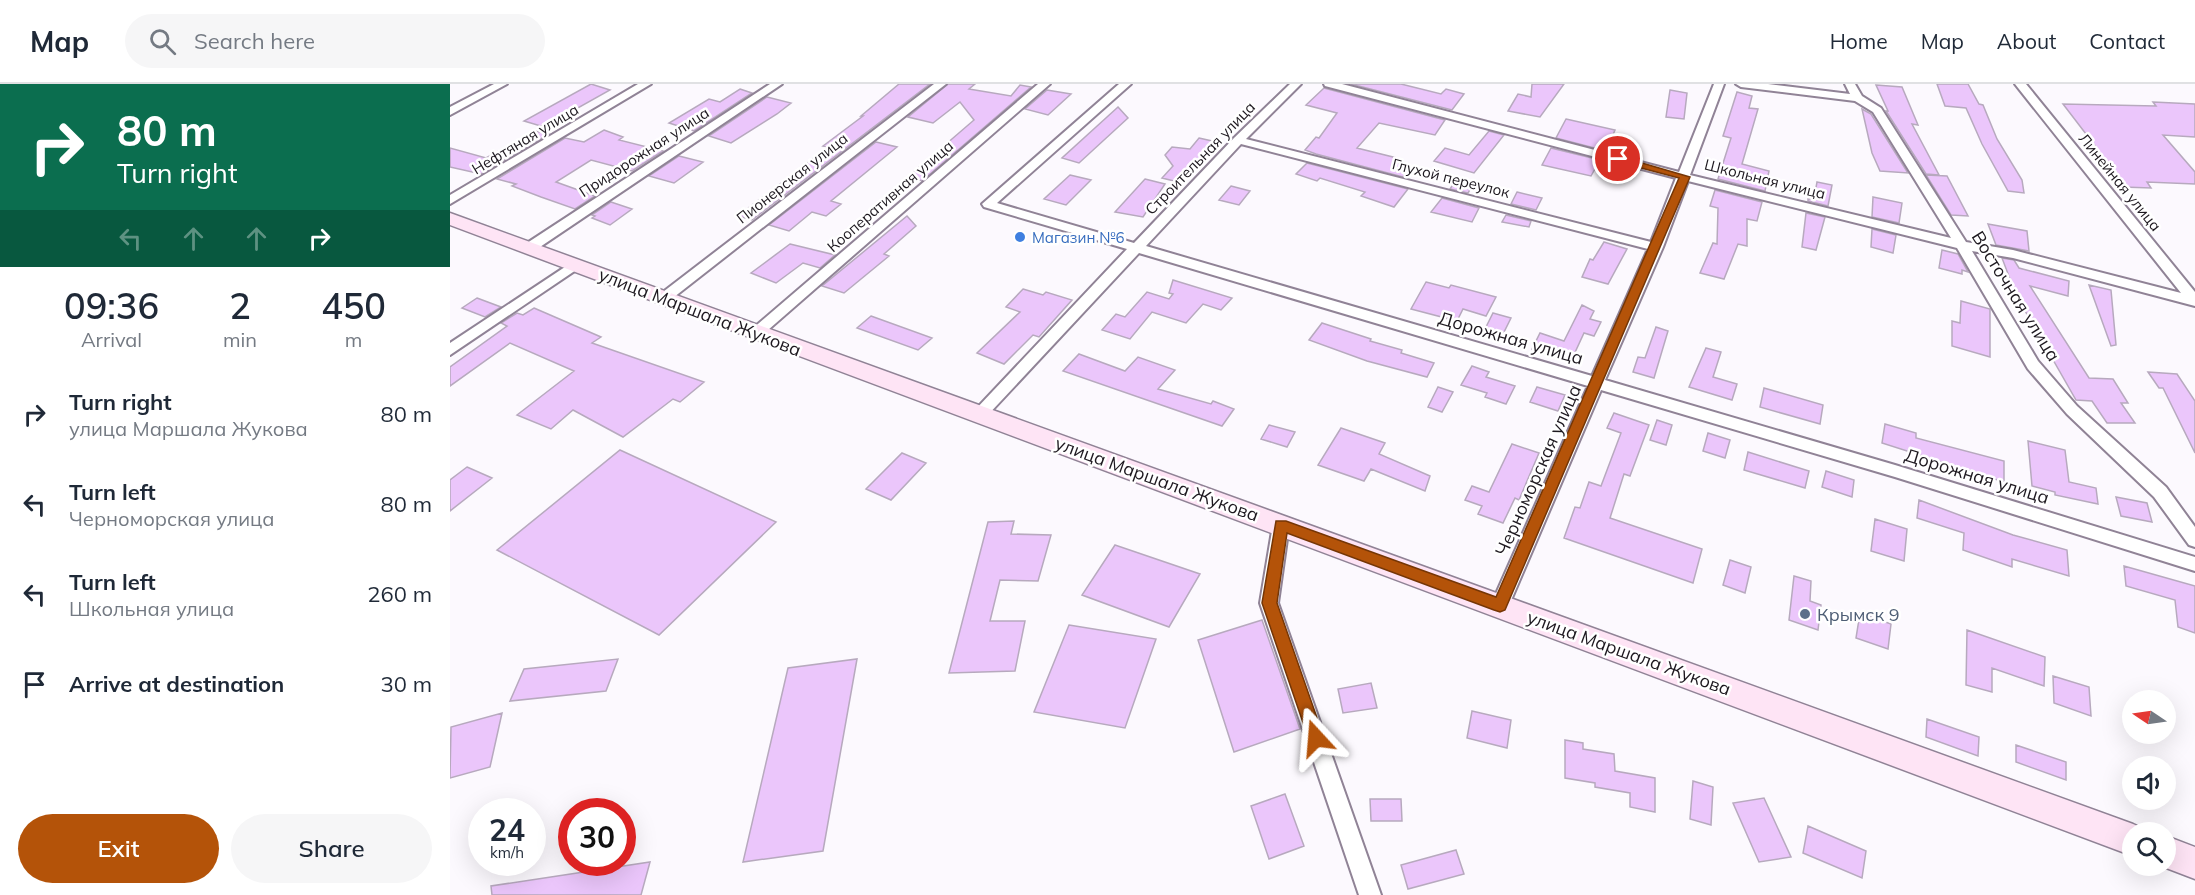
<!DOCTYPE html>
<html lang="en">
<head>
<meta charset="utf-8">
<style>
  body { margin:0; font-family:Mulish,sans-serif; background:#f6f6f7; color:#1f2937; height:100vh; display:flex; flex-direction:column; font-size:22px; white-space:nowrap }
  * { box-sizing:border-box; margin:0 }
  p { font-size:20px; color:#747a83 }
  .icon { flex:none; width:33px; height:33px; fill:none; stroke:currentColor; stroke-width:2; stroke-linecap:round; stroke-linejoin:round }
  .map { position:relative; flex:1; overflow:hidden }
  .sheet { display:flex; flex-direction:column; background:#fff; width:450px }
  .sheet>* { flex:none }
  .top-card { background:#0b6e4f; color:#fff; overflow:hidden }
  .needle { width:39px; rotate:283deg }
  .fabs { position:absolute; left:1672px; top:606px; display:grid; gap:12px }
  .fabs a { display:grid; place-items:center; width:54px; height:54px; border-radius:50%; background:#fff; box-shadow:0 6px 24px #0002; font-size:30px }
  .speed { position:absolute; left:18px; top:714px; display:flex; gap:12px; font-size:30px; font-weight:700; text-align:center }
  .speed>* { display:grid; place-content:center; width:78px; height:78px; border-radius:50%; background:#fff; box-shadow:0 6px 24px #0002; line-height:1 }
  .speed small { font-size:15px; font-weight:400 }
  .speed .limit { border:9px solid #d22; background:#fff; color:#111 }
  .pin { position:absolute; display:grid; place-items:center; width:51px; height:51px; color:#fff; margin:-26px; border:3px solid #fff; border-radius:50%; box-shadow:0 2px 6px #0007 }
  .me { position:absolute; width:66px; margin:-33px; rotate:341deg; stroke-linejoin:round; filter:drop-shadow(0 0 4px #0008) }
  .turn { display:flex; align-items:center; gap:21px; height:126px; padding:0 18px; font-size:27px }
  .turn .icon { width:78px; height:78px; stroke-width:2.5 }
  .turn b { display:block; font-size:42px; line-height:51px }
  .lanes { display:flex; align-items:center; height:57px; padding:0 18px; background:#0003; justify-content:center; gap:30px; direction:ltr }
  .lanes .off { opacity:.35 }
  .eta { display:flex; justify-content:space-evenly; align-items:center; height:102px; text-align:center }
  .eta b { font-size:36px; font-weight:600; line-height:42px }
  .cta { display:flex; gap:12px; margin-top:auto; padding:12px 18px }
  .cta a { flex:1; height:69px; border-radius:36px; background:#b45309; color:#fff; font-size:24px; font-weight:600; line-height:69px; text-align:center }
  .cta a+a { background:#f6f6f7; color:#1f2937 }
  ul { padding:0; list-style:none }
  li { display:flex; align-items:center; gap:18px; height:90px; padding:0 18px }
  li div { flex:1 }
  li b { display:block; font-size:22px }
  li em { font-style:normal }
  header { display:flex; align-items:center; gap:36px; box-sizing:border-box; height:84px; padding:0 30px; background:#fff; border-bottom:2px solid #e0e1e3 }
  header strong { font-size:28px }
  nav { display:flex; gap:33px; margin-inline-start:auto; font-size:21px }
  .search { width:420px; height:54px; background:#f6f6f7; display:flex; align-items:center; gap:15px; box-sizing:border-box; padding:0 21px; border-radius:33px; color:#747a83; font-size:22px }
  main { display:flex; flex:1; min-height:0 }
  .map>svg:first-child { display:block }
</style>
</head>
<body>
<header>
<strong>Map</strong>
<div class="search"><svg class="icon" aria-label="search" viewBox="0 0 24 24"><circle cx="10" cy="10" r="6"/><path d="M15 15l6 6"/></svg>Search here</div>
<nav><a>Home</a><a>Map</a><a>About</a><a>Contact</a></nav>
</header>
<main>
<section class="sheet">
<div class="top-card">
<div class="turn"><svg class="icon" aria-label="right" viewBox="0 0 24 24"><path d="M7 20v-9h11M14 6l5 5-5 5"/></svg><div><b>80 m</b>Turn right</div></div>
<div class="lanes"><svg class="icon off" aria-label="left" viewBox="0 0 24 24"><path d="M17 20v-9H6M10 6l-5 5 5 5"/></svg><svg class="icon off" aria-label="ahead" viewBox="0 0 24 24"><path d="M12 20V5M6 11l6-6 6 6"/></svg><svg class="icon off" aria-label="ahead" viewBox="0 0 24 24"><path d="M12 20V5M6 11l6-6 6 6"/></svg><svg class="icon" aria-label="right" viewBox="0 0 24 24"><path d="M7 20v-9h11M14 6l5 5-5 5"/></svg></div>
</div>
<div class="eta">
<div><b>09:36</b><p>Arrival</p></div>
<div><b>2</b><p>min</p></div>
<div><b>450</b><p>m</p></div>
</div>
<ul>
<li><svg class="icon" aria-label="right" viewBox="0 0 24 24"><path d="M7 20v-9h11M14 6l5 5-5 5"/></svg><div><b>Turn right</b><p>улица Маршала Жукова</p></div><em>80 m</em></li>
<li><svg class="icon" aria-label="left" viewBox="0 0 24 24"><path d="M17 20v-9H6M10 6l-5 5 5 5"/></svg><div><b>Turn left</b><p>Черноморская улица</p></div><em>80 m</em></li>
<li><svg class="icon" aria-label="left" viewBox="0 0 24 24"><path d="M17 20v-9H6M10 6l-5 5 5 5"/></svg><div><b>Turn left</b><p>Школьная улица</p></div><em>260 m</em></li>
<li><svg class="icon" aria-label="arrive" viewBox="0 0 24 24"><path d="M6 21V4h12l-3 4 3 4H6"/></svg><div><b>Arrive at destination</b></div><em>30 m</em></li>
</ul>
<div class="cta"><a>Exit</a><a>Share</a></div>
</section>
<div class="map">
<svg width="1745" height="811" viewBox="0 0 1745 811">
  <rect width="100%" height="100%" fill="#fcf9fe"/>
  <!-- building -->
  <path fill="#ebc6fb" stroke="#b7a9be" stroke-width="1.5" d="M141 0 160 6 94 43 74 37Z
    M449 0H480L302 136 288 132 378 63 373 62 413 32H411Z
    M498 0H525L519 5 561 12 570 1 581 3 472 97 459 92 524 36 510 18 483 39 458 33Z
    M901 0H951L991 10 996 5 1014 10 1002 26Z
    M1082 0H1114L1090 33 1058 27 1068 10 1081 13Z
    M1487 0H1518L1529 20 1533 21 1547 55 1572 96 1574 109 1558 107 1532 60 1516 24 1495 22Z
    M1426 1 1452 3 1468 41 1462 40 1489 91 1476 90 1436 27H1438Z
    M874 4 995 36 985 51 929 39 907 64 947 74 944 78 960 81 953 93 866 70 855 66 866 53 869 54 887 29 856 21Z
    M290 5 302 9 244 47 219 39 259 15 270 18Z
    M597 6 621 10 598 31 575 25Z
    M1220 6 1237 9 1234 35 1216 33Z
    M1287 8 1302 12 1299 24 1308 25 1292 80 1319 87 1315 107 1268 95 1281 54 1273 52Z
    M317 13 341 19 327 30 281 59 259 52Z
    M1703 18 1745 20V53L1713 51 1745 88V100L1697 98 1701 104 1673 103 1641 63H1646L1613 20 1706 22Z
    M668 23 678 34 629 79 612 74Z
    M1412 25 1421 30 1458 89 1430 87 1422 69Z
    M1116 35 1165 46 1156 67 1106 54Z
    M154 46 173 53 169 56 213 67 182 87 141 76 106 98 145 112 125 125 91 113 62 102 66 100 47 95 115 54 134 58Z
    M85 47 99 50 31 90 0 83V64L36 74Z
    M1039 47 1054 51 1024 89 984 77 995 64 1019 71Z
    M749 54 771 59 752 81 750 80 732 99 712 94 723 82 715 71 722 63 740 65Z
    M426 58 447 63 381 117 391 120 376 132 362 128 339 147 319 141Z
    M1101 64 1150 76 1141 92 1092 81Z
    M229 72 253 78 224 99 199 92Z
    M857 79 958 105 944 123 911 112 915 108 870 94 867 97 846 90Z
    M620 91 641 96 616 121 594 115Z
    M1476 91 1497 92 1518 132 1501 131Z
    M1007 94 1025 98 1018 109 1000 105Z
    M695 95 715 100 693 133 665 128Z
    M1367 98 1382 101 1378 122 1358 117V115H1364Z
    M781 102 800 107 789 121 769 116Z
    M1265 106 1312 118 1307 137 1297 135V162L1288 160 1274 195 1250 189 1263 159 1267 160 1268 124 1260 122Z
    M1067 108 1092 114 1086 126 1061 120Z
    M1423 113 1452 119 1449 139 1422 133Z
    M992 114 1029 124 1022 138 981 128Z
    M161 118 182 125 160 141 142 134 145 132 142 131Z
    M1356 129 1375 133 1366 166 1352 163Z
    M1056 131 1081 137 1079 143 1052 138Z
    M457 132 466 142 434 170 439 172 394 209 372 202Z
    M1538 140 1577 147 1579 167 1546 161Z
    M1422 145 1446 151 1443 169 1421 163Z
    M1154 158 1177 165 1158 200 1132 193 1140 175 1143 176Z
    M340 160 385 171 370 184 353 179 326 199 301 189Z
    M1492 166 1508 170 1518 188 1512 186V190L1489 184Z
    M1552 174 1564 176 1569 184 1619 197 1618 212 1580 202 1639 294 1663 295 1678 319H1671L1685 339H1657L1642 317 1626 316 1566 211Z
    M723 196 782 214 771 226 753 220 736 239 702 228 680 255 652 246 666 230 675 233 697 208 719 215 723 210 719 209Z
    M976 198 999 204 1001 201 1046 213 1036 232 1013 225 1007 237 961 225Z
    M1639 201 1661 206 1666 261 1661 262Z
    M573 205 593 211 596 208 622 216 589 253 583 251 554 280 527 269 570 228 556 223Z
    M27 214 51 223 35 233 12 224Z
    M1511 217 1540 225V273L1502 262V237L1510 239Z
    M1132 221 1144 227 1140 235 1151 238 1144 252 1134 249 1121 277 1082 265 1090 249 1114 257Z
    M84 224 151 253 142 259 254 298 230 318 223 315 173 353 123 326 101 345 67 331 124 287 60 259 0 302V283L57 242 51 239 67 229 73 231Z
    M1043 229 1061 234 1053 250 1035 245Z
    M421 232 482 254 468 266 407 244Z
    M872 239 921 255 920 257 952 266 951 269 984 279 977 293 917 277 859 256Z
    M1206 243 1218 247 1204 294 1183 288 1188 273 1195 274Z
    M1256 264 1271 268 1263 293 1287 300 1282 316 1239 303Z
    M629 270 675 287 688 273 725 286 708 305 761 320 763 317 784 325 772 342 613 287Z
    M1022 282 1039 288 1036 293 1065 302 1056 320 1035 313 1037 309 1011 301Z
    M1698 288 1727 290 1745 317V369L1713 304H1709Z
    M988 303 1003 308 992 328 978 323Z
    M1087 303 1115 311 1108 327 1080 318Z
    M1314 304 1373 321 1370 340 1310 323Z
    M1164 329 1199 341 1180 392 1174 390 1160 434 1252 465 1243 499 1114 454 1125 423 1130 424 1139 398 1151 402 1171 349 1157 344Z
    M1207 336 1222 341 1216 361 1200 356Z
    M1435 340 1466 349V354L1554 377V398L1432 359Z
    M819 341 845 348 837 363 811 355Z
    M891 344 935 359 929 370 980 392 975 407 921 385 914 397 868 381Z
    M1258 349 1280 356 1275 374 1253 367Z
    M1578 357 1615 366 1619 398 1646 404 1648 420 1605 411V408L1582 402Z
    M1062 360 1089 369 1069 416 1065 414 1053 439 1028 430 1032 422 1015 416 1022 402 1039 408Z
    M170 366 326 438 209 551 47 466Z
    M1298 368 1359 387 1355 404 1294 386Z
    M452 369 476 379 441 416 416 405Z
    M17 383 42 394 0 427V396Z
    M1376 387 1404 396 1402 413 1372 403Z
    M1666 413 1697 419 1702 438 1671 432Z
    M1469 416 1563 451 1617 466 1619 492 1562 475V483L1513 466 1514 449 1467 434Z
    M1425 435 1457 445 1454 477 1421 467Z
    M564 437 561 450 601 451 588 497 550 496 540 537H575L565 587 499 589 538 438Z
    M665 461 750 490 719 543 632 511Z
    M1280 476 1301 483 1295 509 1273 501Z
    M1674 482 1745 502V549L1728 543 1725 516 1676 502Z
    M1344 492 1361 497 1360 517 1371 521 1368 546 1339 536Z
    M1410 529 1441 540 1438 565 1406 554Z
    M812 536 850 645 784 668 748 556Z
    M619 541 706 555 675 644 584 628Z
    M1517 546 1595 573 1594 602 1542 584V608L1516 601Z
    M168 575 156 607 60 617 74 585Z
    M407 575 373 767 293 778 338 584Z
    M1603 592 1639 603 1641 632 1604 619Z
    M921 599 927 624 893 629 888 605Z
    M1022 627 1061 636 1057 664 1017 654Z
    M52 629 40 683 0 694 1 643Z
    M1477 635 1529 653 1528 672 1476 653Z
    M1115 656 1133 659V665L1164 670 1165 687 1205 694V728L1180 723V709L1145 703V699L1115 694Z
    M1566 661 1616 678V696L1566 678Z
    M1243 697 1263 703 1261 741 1240 735Z
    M835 710 854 762 819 775 801 722Z
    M1314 714 1341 773 1309 778 1283 719Z
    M920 715H951L952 737H921Z
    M1358 742 1416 767 1412 794 1353 769Z
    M1006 766 1014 790 958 805 951 781Z
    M200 778 191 811H42L41 802Z"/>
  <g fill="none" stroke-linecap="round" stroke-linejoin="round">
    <defs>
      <path id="street" d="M44 0H57L0 31V23Z
        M188 0H201L0 120V111Z
        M320 0H332L84 167H74L72 164 74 161Z
        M484 0H496L219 217H209L207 214 209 211Z
        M588 0H600L311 252H301L299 249 301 246Z
        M669 0H681L547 119 684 159 784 54 840 0H851L796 55 1201 158 1226 94 875 2 874 0H892L1229 88 1264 0H1274L1240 91 1501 154 1423 28 1405 17 1291 3 1286 0H1318L1400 10 1395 0H1405L1412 12 1431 24 1516 158 1563 166 1731 209 1565 0H1576L1745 208V222L1563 174 1522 167 1588 277 1627 322 1716 403 1745 443V463L1739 461 1704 413 1617 330 1578 285 1507 164 1238 97 1213 163 1155 296 1445 381 1745 473V487L1445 393 1151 306 1059 521 1056 526 1050 529 1044 526 1041 521 1138 302 689 169 535 334H525L522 330 525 326 677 165 534 123 532 120ZM791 60 1198 165 1142 292 696 162Z
        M124 177 131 181 129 184 0 271V259Z
        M831 434 837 436 839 441 828 519 931 811H909L810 519 823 441 825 436Z"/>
      <path id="secondary" d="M0 129 1683 740 1694 745 1695 748H1683V772L0 141Z
        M1716 752 1745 763V795L1711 782H1716Z"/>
    </defs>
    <!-- street casing -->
    <use href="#street" stroke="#908396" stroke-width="4"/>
    <!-- secondary casing -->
    <use href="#secondary" stroke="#908396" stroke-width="3"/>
    <!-- street -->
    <use href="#street" fill="#fff" fill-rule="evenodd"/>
    <!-- secondary -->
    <use href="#secondary" fill="#fee4f5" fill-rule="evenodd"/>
  </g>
  <!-- route -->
  <path fill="#b45309" stroke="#753606" stroke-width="1.5" d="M1168 72 1240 93 1055 526 1050 528 1044 526 837 449 827 519 874 654 872 659 866 662 860 659 812 519 826 437H836L1046 513 1229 94 1165 77 1163 75Z"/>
  <!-- markers -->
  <circle fill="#3f7fe0" stroke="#fff" stroke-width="2" cx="570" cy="153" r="6"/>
  <circle fill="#5c6f8a" stroke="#fff" stroke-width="2" cx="1355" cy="530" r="6"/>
  <g text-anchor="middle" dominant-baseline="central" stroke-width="5" stroke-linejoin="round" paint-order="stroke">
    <!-- far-street labels -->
    <g font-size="15" fill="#1d181f" stroke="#fff">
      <text transform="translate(75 55) rotate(-31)">Нефтяная улица</text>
      <text transform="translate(194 68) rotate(-33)">Придорожная улица</text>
      <text transform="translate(750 74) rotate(-46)">Строительная улица</text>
      <text transform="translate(342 94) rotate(-38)">Пионерская улица</text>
      <text transform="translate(1001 94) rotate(14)">Глухой переулок</text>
      <text transform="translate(1315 95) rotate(14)">Школьная улица</text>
      <text transform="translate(1670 98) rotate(51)">Линейная улица</text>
      <text transform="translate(440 112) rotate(-41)">Кооперативная улица</text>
    </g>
    <!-- far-shop labels -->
    <g font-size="15" fill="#366cbe" stroke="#fff" text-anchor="start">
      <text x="582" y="153">Магазин №6</text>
    </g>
    <!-- street labels -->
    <g font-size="18" fill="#1d181f" stroke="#fff">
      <text transform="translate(1566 212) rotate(58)">Восточная улица</text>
      <text transform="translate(250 228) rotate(21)">улица Маршала Жукова</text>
      <text transform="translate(1061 254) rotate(16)">Дорожная улица</text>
      <text transform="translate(1088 386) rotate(-66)">Черноморская улица</text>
      <text transform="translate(1527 392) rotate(17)">Дорожная улица</text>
      <text transform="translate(707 395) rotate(20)">улица Маршала Жукова</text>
      <text transform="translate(1179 569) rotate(20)">улица Маршала Жукова</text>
    </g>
    <!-- service labels -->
    <g font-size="18" fill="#4e5e75" stroke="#fff" text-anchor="start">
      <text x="1367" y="530">Крымск 9</text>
    </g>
  </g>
</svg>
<div class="fabs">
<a><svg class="needle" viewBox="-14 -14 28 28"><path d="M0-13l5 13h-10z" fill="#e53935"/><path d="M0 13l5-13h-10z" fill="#747a83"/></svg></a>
<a><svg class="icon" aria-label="sound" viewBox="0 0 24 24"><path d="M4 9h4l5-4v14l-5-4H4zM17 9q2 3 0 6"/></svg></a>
<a><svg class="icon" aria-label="search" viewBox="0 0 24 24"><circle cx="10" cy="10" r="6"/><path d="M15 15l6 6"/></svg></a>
</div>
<div class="speed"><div>24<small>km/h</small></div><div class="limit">30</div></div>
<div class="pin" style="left:1168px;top:75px;background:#d93025"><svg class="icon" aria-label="arrive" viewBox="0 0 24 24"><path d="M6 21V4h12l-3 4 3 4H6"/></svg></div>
<svg class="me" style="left:866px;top:654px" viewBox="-20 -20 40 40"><path d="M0-17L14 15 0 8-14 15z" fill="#b45309" stroke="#fff" stroke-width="4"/></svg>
</div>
</main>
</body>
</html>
